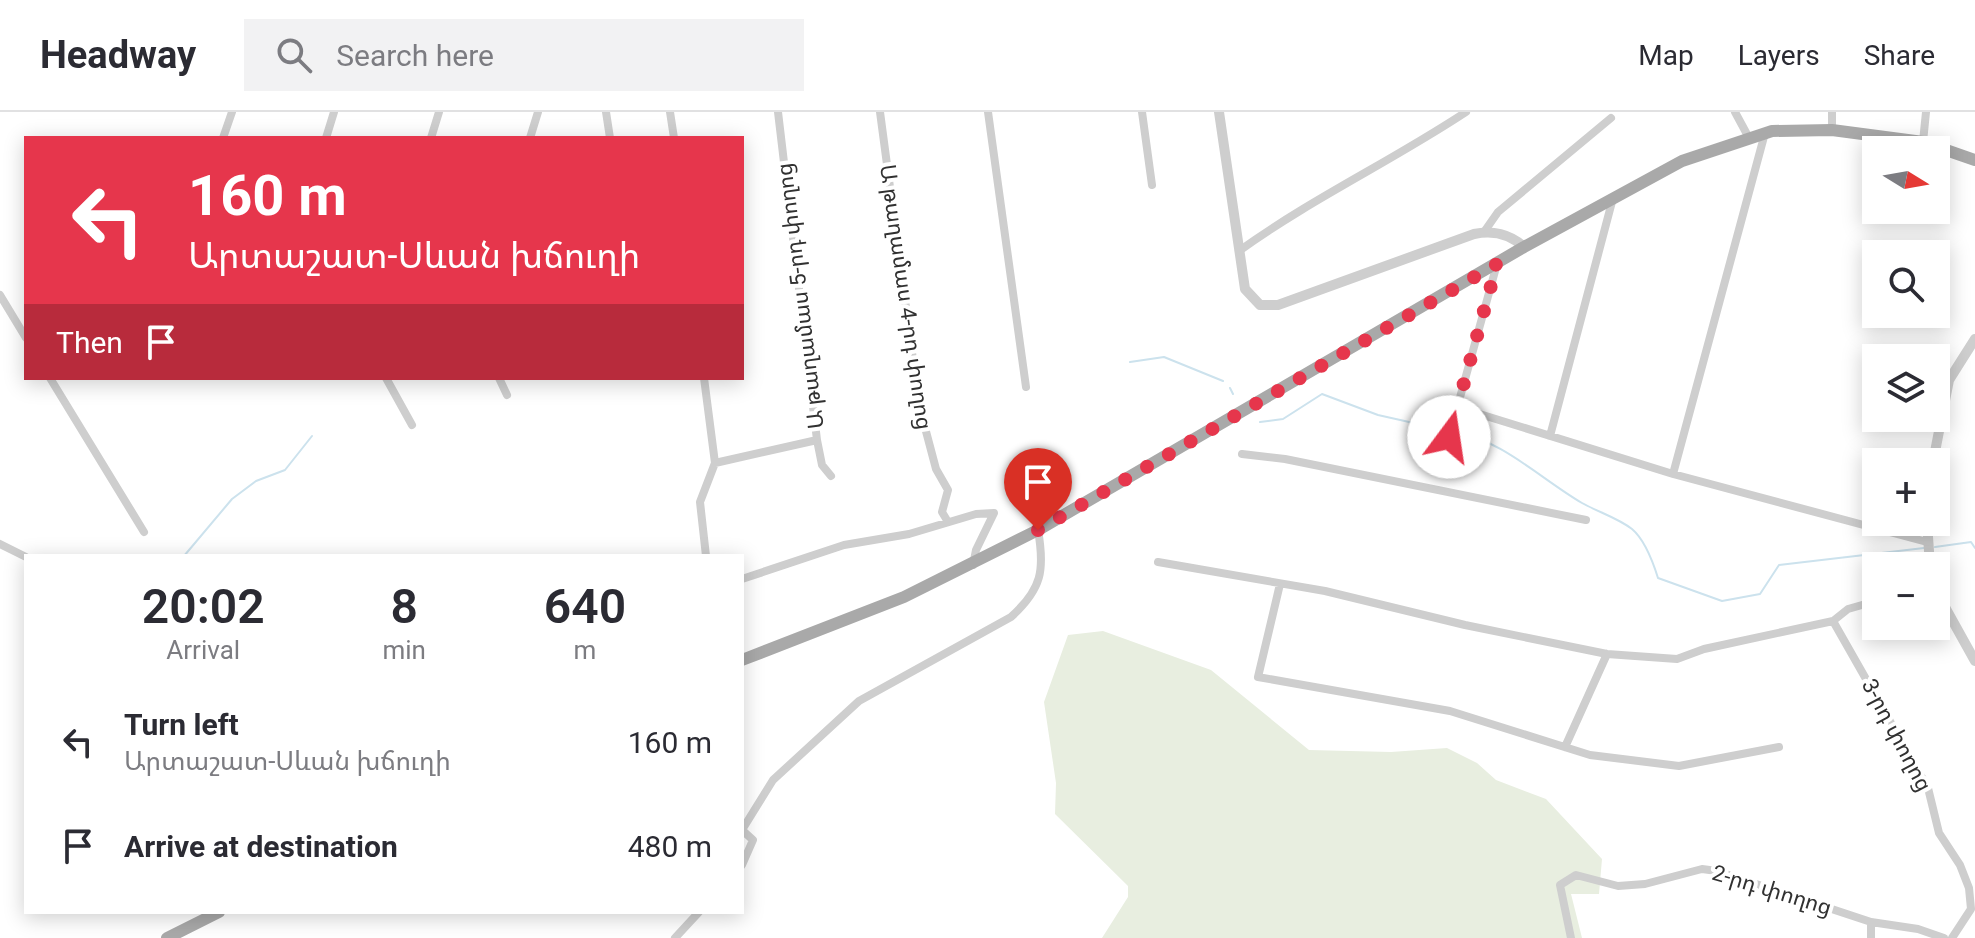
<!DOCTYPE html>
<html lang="en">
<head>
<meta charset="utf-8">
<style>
  body { margin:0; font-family:Roboto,"Noto Sans Armenian",sans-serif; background:#f2f2f3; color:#2b2b33; height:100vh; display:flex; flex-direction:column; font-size:30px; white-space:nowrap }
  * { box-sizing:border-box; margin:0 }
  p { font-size:26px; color:#7c7c81 }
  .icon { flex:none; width:44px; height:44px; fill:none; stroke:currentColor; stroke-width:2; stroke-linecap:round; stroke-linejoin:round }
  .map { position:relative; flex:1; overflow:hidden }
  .side { position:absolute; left:24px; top:442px; width:720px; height:360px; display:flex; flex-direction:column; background:#fff; border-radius:0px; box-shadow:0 4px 20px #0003 }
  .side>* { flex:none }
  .top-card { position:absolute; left:24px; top:24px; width:720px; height:244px; border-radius:0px; box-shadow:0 4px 20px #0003; background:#e6364c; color:#fff; overflow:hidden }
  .needle { width:52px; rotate:101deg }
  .controls { position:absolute; left:1862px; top:24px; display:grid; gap:16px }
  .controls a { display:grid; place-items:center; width:88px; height:88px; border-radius:0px; background:#fff; box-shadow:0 4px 20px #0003; font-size:40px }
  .pin { position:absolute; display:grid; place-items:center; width:68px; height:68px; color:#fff; margin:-82px -34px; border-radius:50% 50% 50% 0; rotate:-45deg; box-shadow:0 0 8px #0007 }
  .pin .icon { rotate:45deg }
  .me { position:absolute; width:88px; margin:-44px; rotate:14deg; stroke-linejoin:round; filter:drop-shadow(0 0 6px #0008) }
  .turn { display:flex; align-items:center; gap:28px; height:168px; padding:0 32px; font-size:36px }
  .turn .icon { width:104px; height:104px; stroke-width:2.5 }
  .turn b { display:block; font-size:56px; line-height:68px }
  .then { display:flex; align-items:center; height:76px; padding:0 32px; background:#0003; gap:16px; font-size:30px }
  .eta { display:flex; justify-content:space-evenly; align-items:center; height:136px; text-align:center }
  .eta b { font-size:48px; font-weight:600; line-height:56px }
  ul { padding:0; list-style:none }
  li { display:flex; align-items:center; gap:24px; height:104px; padding:0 32px }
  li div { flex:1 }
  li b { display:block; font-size:30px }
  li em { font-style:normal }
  header { display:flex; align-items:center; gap:48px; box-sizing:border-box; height:112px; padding:0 40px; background:#fff; border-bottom:2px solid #e1e1e2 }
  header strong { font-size:38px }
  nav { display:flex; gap:44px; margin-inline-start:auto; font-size:28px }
  .search { width:560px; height:72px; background:#f2f2f3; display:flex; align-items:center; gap:20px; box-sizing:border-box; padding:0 28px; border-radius:0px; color:#7c7c81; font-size:30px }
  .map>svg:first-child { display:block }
</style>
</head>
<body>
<header>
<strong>Headway</strong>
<div class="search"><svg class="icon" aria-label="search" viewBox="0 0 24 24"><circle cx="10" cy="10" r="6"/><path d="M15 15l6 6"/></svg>Search here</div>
<nav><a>Map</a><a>Layers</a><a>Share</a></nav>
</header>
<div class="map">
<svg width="1975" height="826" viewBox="0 0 1975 826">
  <rect width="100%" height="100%" fill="#fff"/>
  <!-- green -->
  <path fill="#e8eee0" d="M1103 519 1211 558 1309 638 1391 640 1447 636 1477 651 1496 668 1546 687 1602 747 1599 782H1571L1582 826H1102L1128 785V774L1055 702 1056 671 1044 590 1068 523Z"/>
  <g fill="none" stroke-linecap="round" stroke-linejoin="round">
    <!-- stream -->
    <path stroke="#cce2ed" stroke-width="2" d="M1130 250 1164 245 1223 269
      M1230 276 1233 282
      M1260 310 1283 307 1322 282 1378 303 1449 319
      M1452 319C1501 327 1541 367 1582 391 1598 400 1618 406 1632 417 1645 428 1653 450 1658 466L1722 489 1760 482 1779 453 1924 436
      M1935 435 1971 430 1975 436
      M184 444 232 387 256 369 285 358 312 324"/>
    <!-- minor -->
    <path stroke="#cecece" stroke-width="8" d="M606 0 610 26
      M670 0 674 26
      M778 0 817 328 822 353 831 364
      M880 0 919 293 936 357 948 378 942 400 948 410
      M988 0 1026 275
      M1142 0 1152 73
      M1735 0 1749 26
      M1832 0V18
      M223 26 232 0
      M326 26 334 0
      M431 26 439 0
      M530 26 538 0
      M1923 30 1926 0
      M1484 120 1498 100 1611 6
      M1239 139C1311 87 1392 49 1466 0
      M0 183 26 226
      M50 266 144 420
      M386 266 412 313
      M499 266 507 283
      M704 266 715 351 700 390 706 444
      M1457 295 1673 362 1927 430
      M1550 324 1613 86
      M1449 325 1497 152
      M1242 342 1285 347 1586 408
      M715 351 817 328
      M1673 362 1765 21
      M0 432 26 445
      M1158 450 1325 479 1465 513 1607 542 1677 547 1704 537 1833 509 1848 497 1876 489
      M742 467 844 433 909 422 976 402 994 401 976 438 973 453
      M1280 472 1258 565 1450 599 1590 643 1679 654 1779 635
      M1833 509 1928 676 1939 721 1960 753 1969 776 1971 797 1952 826
      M1565 635 1607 542
      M742 718 773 668 859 589 1011 505C1042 477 1045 458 1038 418
      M742 718 753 728 742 753
      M675 826 699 800
      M1571 826 1560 773 1576 763 1618 774 1645 772 1702 757 1717 759 1871 810 1918 817 1944 826
      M1871 826V810"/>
    <!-- tertiary -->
    <path stroke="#cecece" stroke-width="10" d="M1219 0 1245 177 1260 193H1278L1474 122C1492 118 1510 122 1524 135
      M1933 350 1949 268 1975 227
      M1927 410 1930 454
      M1936 479 1975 549"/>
    <!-- primary -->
    <path stroke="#a9a9a9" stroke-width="12" d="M742 548 904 485 1038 418 1524 135 1682 49 1772 19 1832 18 1923 30 1975 48
      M167 826 219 800"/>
  </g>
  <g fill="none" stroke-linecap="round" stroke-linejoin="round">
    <!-- route -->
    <path stroke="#e6364c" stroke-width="14" stroke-dasharray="0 25.2" d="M1038 418 1497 152 1449 325"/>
  </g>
  <g text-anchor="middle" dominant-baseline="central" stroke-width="8" stroke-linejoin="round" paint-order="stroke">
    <!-- street labels -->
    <g font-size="22" fill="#313131" stroke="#fff">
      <text transform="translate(800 184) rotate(-97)">Ա թաղամաս 5-րդ փողոց</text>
      <text transform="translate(906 185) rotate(82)">Ա թաղամաս 4-րդ փողոց</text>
      <text transform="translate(1897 623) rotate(62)">3-րդ փողոց</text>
      <text transform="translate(1772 778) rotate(17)">2-րդ փողոց</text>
    </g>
  </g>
</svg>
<div class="controls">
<a><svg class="needle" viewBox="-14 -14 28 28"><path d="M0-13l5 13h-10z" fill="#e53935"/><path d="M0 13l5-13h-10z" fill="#7c7c81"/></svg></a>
<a><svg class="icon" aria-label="search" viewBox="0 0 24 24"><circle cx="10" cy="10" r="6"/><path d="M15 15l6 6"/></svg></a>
<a><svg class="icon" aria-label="layers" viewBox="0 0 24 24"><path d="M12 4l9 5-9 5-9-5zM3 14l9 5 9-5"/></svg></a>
<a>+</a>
<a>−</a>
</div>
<div class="pin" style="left:1038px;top:418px;background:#d93025"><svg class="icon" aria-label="arrive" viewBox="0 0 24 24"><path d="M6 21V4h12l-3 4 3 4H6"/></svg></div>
<svg class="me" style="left:1449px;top:325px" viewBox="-20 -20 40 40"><circle r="19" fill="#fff"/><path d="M0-13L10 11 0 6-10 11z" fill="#e6364c"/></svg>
<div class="top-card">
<div class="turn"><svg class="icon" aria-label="left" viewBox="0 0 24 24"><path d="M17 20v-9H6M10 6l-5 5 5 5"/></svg><div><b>160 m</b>Արտաշատ-Սևան խճուղի</div></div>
<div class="then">Then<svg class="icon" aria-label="arrive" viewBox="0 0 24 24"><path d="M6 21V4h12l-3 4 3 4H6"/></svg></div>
</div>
<section class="side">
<div class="eta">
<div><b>20:02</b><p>Arrival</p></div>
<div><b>8</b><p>min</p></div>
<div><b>640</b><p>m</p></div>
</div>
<ul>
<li><svg class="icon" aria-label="left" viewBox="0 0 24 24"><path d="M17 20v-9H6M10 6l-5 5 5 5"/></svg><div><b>Turn left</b><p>Արտաշատ-Սևան խճուղի</p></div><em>160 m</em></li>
<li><svg class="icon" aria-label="arrive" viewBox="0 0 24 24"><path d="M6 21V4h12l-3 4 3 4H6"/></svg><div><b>Arrive at destination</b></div><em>480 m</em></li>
</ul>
</section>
</div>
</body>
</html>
